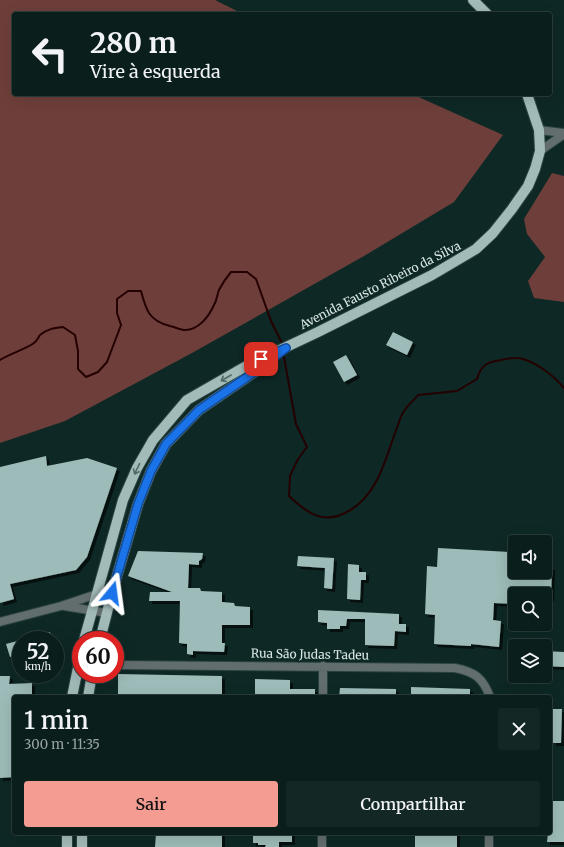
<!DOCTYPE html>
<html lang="pt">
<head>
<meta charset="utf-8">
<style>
  body { margin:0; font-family:Merriweather,serif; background:#132725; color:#f1f3f6; height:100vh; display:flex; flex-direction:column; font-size:15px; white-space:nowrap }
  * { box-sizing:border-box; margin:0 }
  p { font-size:13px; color:#99a2a3 }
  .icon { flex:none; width:22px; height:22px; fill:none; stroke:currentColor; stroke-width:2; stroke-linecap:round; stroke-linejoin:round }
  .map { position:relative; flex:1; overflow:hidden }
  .sheet { position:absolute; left:12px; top:695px; width:540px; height:140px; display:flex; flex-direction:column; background:#0a1e1c; border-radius:4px; box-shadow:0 4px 16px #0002,0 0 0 1px #2a3c3b }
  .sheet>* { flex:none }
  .banner { position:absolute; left:12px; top:12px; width:540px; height:84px; border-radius:4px; box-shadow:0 4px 16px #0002,0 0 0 1px #2a3c3b; background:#0a1e1c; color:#f1f3f6; overflow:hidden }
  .controls { position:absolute; left:508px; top:535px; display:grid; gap:8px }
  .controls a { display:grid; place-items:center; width:44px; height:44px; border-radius:4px; background:#0a1e1c; box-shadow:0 4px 16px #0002,0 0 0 1px #2a3c3b; font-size:20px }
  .speed { position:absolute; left:12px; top:631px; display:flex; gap:8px; font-size:20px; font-weight:700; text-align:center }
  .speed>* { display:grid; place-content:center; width:52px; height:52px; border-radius:50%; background:#0a1e1c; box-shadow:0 4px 16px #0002,0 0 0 1px #2a3c3b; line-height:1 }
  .speed small { font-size:10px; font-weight:400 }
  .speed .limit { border:6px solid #d22; background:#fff; color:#111 }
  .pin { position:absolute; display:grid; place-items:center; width:34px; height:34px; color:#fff; margin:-17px; border-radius:8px; box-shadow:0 2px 6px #0006 }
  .me { position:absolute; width:44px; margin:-22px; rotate:16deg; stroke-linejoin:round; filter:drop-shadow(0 0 3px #0008) }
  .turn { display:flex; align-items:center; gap:14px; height:84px; padding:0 12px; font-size:18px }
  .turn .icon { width:52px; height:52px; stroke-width:2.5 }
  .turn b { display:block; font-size:28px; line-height:34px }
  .round { display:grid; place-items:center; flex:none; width:42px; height:42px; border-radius:4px; background:#132725 }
  .headline { display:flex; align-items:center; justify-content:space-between; height:68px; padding:0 12px }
  h1 { font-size:24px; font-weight:600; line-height:30px }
  .cta { display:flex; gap:8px; margin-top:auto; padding:8px 12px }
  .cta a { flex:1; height:46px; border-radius:4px; background:#f59c92; color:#111; font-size:16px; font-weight:600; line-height:46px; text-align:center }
  .cta a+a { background:#132725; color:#f1f3f6 }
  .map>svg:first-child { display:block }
</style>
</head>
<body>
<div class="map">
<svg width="564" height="847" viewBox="0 0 564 847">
  <defs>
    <filter id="shadow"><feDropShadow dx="3" dy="3" stdDeviation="0" flood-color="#0009"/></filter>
  </defs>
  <rect width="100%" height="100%" fill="#0e2826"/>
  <!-- forest -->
  <path fill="#6e3f3a" d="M0 0H215L243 14H14V94H412L503 135 454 202 364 256 192 353 65 421 0 443Z
    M552 173 564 176V302L534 298 528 281 545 257 527 234 524 219Z"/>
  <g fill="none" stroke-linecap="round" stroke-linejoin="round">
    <!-- stream -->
    <path stroke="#240001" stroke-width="2" d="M284 357 296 424 307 447 298 459 290 476 289 496C305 511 321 525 345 513 376 498 384 464 395 433 398 426 400 417 404 411 408 405 414 400 418 395L457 391 477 379C481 365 487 362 501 360 505 359 510 358 514 358 531 357 553 375 564 388
      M0 360C11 353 24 350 34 343 37 341 38 338 40 335 47 329 54 328 63 327L75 335 78 351V369L86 377 98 372 107 362 121 325 117 313V299L128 291H141C146 310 149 321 170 326 175 327 181 330 185 330 199 330 209 316 214 305 217 300 217 295 219 290 222 284 226 278 231 272H247L256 279 271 321 282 343"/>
  </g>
  <!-- building -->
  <path fill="#9dbbb8" filter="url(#shadow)" d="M393 332 413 342 407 355 386 345Z
    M346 355 357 375 344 382 333 362Z
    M46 456 47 466 87 458 117 468 87 557 76 570 10 584 14 599 0 603V467Z
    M438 548 510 552V558L515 559V572H545V567H552L551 599H545V594H515V604L494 603 493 620 501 621 499 647 471 644V646L434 644 435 615 425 614 427 566 437 567Z
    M138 551 203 553 202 559 199 561V565L189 564 188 588H200L201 591 222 592V602L234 603 235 606 250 607V625H222V643H225L224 652 193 651V655L187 654V644L179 643 180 601H149L150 592H172L128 576Z
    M298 556 334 558 332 589 324 588 325 568 297 566Z
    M348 564 359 565V572H366V580H361L360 600 347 599Z
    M318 610 399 614V624H406V632L395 631 394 646 365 645V619H347L346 626H340V629H327V623L318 622Z
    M50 632 52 640H28L27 638Z
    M21 640V654L10 657 6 644Z
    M545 651 564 652V667L545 666Z
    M118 674 222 676V697H118Z
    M0 676H10L9 684 32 683V697H14V777L0 778Z
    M255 679 290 680V689H315V697H255Z
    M411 687 470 689V697H411Z
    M340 688 396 689V697H339Z
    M552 709H562L561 743H553Z
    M550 801H564V842H547L548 833H550Z
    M156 833H222V847H155Z
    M253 833H292V842H279V847H265L266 845H258V843H253Z
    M415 833H457V847H415Z"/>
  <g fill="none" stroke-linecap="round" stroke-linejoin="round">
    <defs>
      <path id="street" d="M539 130 564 133
        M540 151 564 134
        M64 606 107 613
        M0 622 61 606 97 594 111 596
        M115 665 455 668C475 672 483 678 490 697
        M323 697V666
        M322 847V833
        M489 847V833"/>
      <path id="primary" d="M473 0 487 14
        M84 640 123 500 137 468 153 440 187 400 248 365 318 332 432 275 476 249 493 233 512 209 528 186 535 169 540 151 539 130 527 94
        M100 640 112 593 138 504 151 471 166 444 199 410 256 371 273 358
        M72 697 81 653
        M88 697 92 674
        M67 847V833
        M82 847V833"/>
    </defs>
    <!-- street casing -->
    <use href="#street" stroke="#2a4341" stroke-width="10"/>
    <!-- primary casing -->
    <use href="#primary" stroke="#2a4341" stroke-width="12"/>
    <!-- street -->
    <use href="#street" stroke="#626e6d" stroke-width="8"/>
    <!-- primary -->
    <use href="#primary" stroke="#a2bbb9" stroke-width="10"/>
  </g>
  <!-- one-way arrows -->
  <defs><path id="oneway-shaft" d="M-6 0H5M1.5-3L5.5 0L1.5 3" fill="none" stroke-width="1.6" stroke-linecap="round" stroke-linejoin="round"/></defs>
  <g stroke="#516a68">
    <use href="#oneway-shaft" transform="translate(226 378) rotate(150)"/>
    <use href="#oneway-shaft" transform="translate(137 469) rotate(116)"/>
  </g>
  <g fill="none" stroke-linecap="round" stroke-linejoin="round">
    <defs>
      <path id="route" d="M112 593 138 504 151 471 166 444 199 410 256 371 286 348 261 359"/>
    </defs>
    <!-- route casing -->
    <use href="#route" stroke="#114b97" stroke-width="10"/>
    <!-- route -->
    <use href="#route" stroke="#1a73e8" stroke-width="7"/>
  </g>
  <g text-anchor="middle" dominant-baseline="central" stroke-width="4" stroke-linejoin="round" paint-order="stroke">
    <!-- street labels -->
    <g font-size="12" fill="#d7e6e4" stroke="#0e2826">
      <text transform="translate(380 285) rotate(-27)">Avenida Fausto Ribeiro da Silva</text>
      <text transform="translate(310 654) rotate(1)">Rua São Judas Tadeu</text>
    </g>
  </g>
</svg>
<div class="controls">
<a><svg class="icon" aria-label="sound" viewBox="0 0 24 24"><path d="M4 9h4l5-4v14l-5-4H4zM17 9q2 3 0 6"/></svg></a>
<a><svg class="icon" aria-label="search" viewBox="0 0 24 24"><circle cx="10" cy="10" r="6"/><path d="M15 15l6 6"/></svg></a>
<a><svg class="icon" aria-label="layers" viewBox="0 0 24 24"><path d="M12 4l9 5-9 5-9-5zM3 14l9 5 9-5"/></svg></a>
</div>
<div class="speed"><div>52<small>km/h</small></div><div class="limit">60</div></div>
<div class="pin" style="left:261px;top:359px;background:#d93025"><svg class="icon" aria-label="arrive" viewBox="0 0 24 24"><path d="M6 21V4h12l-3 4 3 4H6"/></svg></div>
<svg class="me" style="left:112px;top:593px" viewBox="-20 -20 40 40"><path d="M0-17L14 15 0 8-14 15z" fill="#1a73e8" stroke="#fff" stroke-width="4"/></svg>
<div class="banner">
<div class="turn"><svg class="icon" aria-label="left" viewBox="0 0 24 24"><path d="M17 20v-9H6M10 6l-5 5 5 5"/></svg><div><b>280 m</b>Vire à esquerda</div></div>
</div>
<section class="sheet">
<div class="headline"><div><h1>1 min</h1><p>300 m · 11:35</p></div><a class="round"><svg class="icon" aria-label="close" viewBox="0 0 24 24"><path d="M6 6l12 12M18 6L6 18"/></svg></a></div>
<div class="cta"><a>Sair</a><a>Compartilhar</a></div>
</section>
</div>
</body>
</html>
